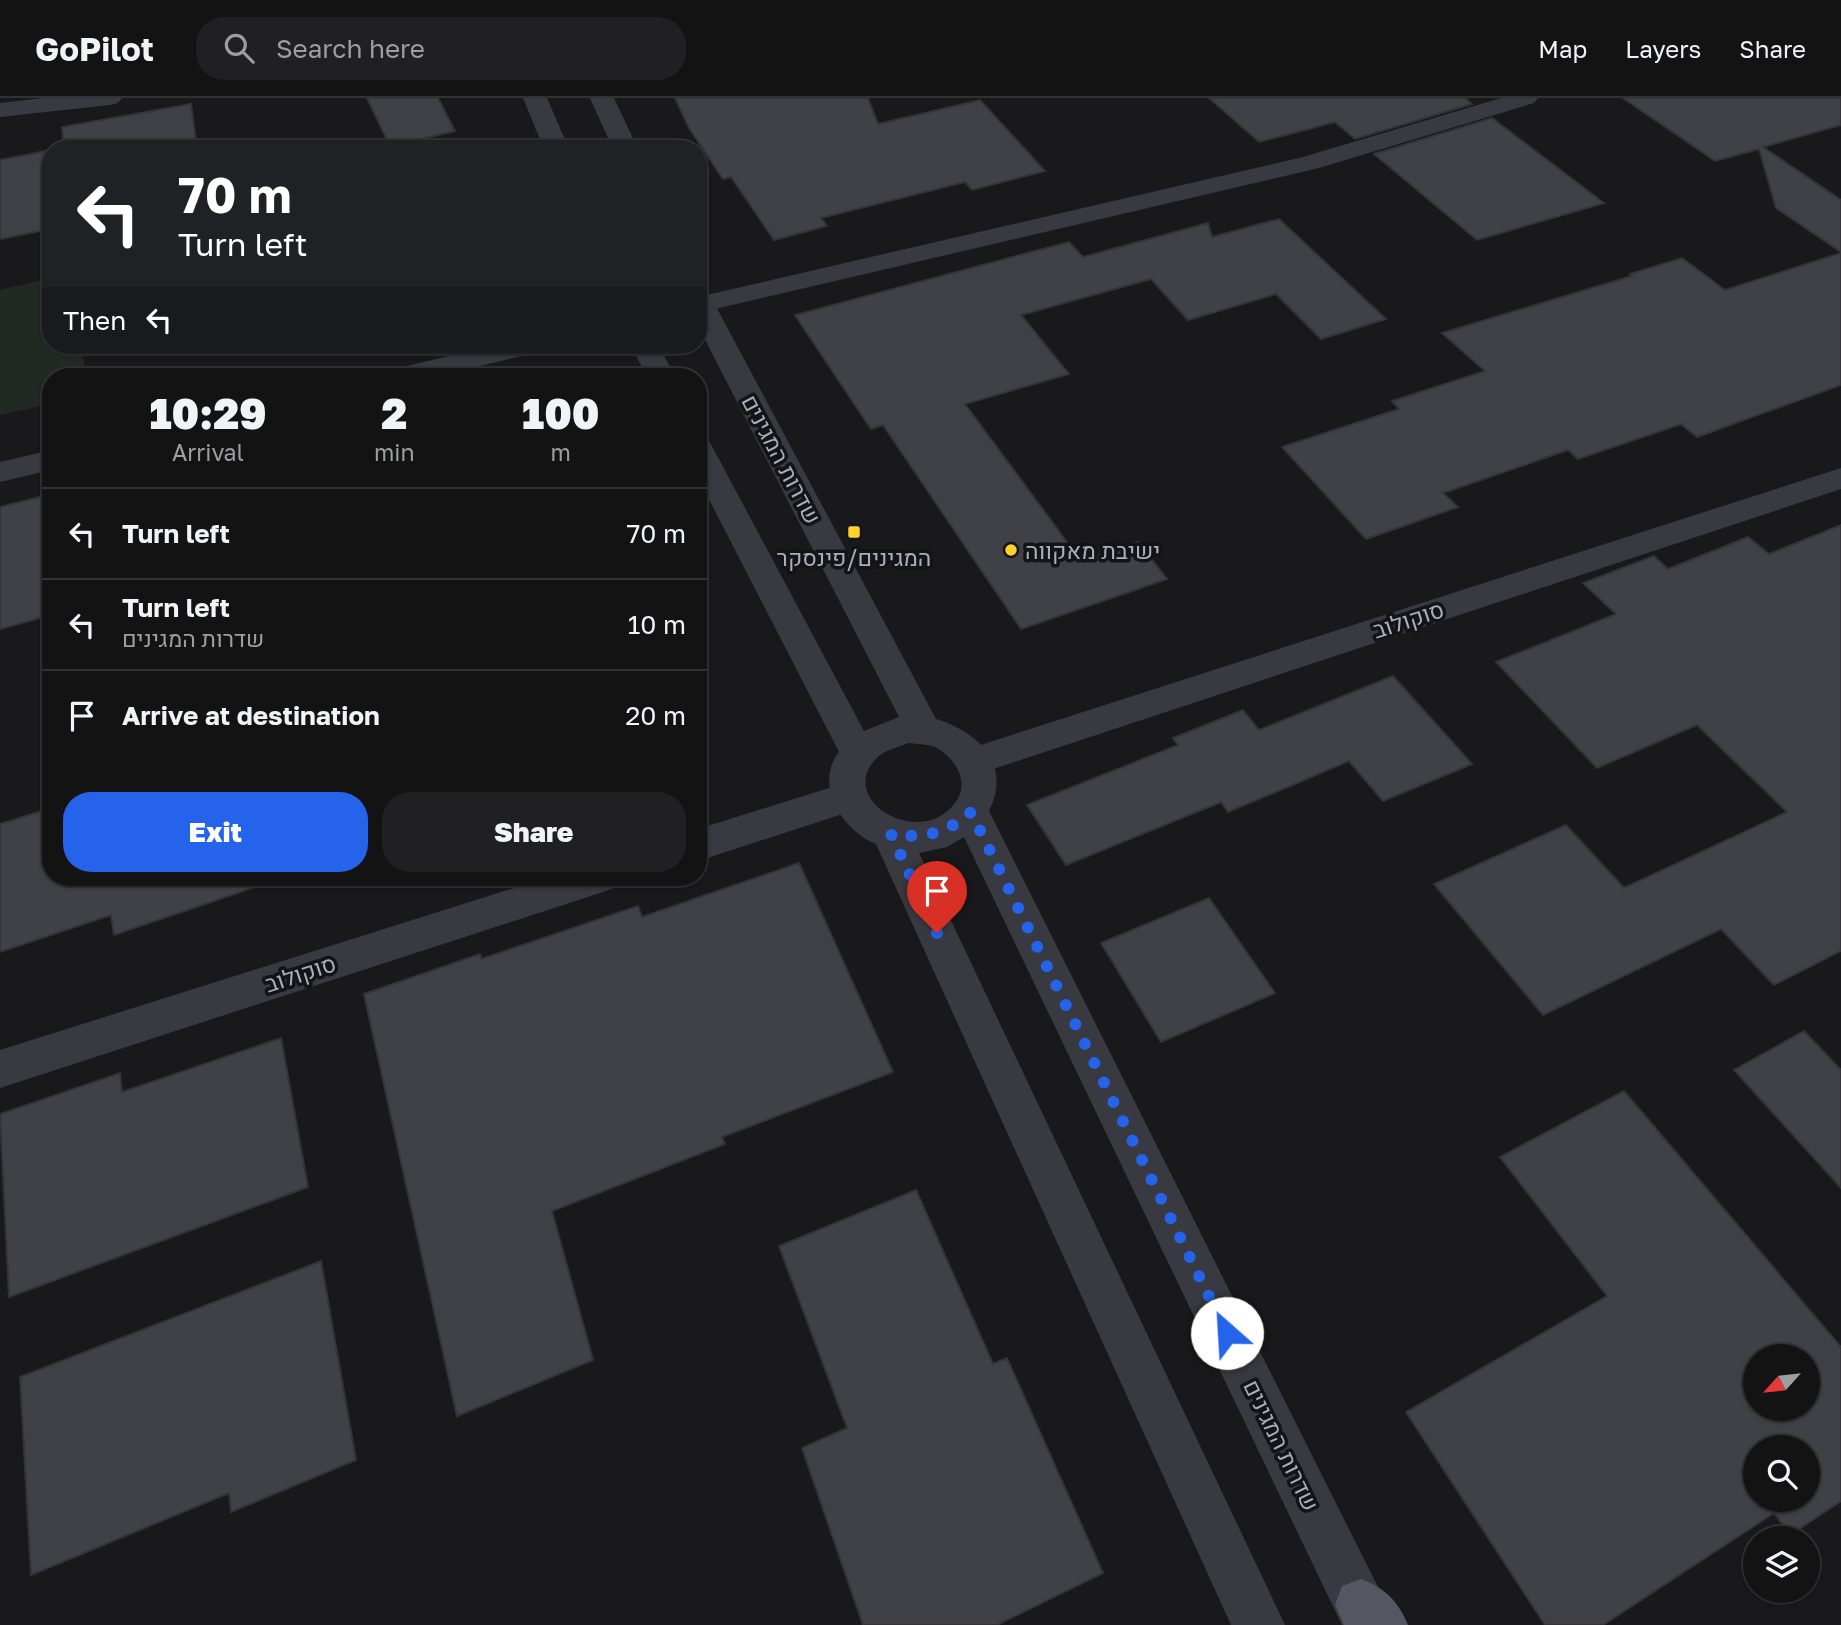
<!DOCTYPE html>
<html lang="en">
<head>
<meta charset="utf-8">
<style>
  body { margin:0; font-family:"Golos Text",Heebo,sans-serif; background:#202022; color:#f1f3f6; height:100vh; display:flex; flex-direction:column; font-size:26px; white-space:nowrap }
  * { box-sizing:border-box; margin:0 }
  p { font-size:23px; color:#9d9ea0 }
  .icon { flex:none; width:38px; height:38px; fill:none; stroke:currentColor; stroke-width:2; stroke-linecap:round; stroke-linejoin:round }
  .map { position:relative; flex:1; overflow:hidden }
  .side { position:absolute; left:42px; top:270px; width:665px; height:518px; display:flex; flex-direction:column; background:#131314; border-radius:28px; box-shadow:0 2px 5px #0004,0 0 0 2px #323234 }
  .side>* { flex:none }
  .hud { position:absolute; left:42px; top:42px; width:665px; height:214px; border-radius:28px; box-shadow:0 2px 5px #0004,0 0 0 2px #323234; background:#202124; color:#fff; overflow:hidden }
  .needle { width:46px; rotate:243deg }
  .tools { position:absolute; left:1743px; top:1246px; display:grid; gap:14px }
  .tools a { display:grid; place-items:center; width:77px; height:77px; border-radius:50%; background:#131314; box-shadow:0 2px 5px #0004,0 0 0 2px #323234; font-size:35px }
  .pin { position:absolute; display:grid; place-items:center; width:60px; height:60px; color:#fff; margin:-72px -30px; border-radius:50% 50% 50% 0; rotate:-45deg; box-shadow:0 0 7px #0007 }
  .pin .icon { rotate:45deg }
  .me { position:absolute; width:77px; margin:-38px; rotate:334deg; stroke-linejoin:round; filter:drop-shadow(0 0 5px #0008) }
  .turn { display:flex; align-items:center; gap:24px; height:147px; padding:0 21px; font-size:32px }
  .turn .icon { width:91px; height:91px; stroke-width:2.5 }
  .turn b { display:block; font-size:49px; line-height:60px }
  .then { display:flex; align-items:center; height:66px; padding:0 21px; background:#0003; gap:14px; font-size:26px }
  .eta { display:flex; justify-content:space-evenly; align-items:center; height:119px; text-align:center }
  .eta b { font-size:42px; font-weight:800; line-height:49px }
  .primary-button { display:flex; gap:14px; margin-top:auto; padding:14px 21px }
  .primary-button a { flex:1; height:80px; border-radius:28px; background:#2563eb; color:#fff; font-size:28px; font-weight:800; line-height:80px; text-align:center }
  .primary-button a+a { background:#202022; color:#f1f3f6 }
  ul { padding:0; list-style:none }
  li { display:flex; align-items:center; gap:21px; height:91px; padding:0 21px; border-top:2px solid #323234 }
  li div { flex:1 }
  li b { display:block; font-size:26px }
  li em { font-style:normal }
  header { display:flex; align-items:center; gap:42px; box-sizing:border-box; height:98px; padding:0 35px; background:#131314; border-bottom:2px solid #323234 }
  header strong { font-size:33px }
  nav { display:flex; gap:38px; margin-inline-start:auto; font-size:24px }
  .search { width:490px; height:63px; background:#202022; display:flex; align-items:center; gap:18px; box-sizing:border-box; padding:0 24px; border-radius:28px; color:#9d9ea0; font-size:26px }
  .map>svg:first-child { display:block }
</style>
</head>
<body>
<header>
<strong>GoPilot</strong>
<div class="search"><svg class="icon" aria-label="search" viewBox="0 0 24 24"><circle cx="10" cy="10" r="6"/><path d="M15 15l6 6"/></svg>Search here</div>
<nav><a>Map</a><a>Layers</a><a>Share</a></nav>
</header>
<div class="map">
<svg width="1841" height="1527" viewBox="0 0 1841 1527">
  <rect width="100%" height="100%" fill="#19191b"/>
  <!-- green -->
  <path fill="#202a22" d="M51 180V247H82L85 278H51V306L0 317V192Z"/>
  <!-- building -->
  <path fill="#404146" stroke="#333338" stroke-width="2" fill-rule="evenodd" d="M367 0H438L455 33 390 48Z
    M675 0H868L878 26 980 2 1045 73 972 92 965 84 821 120 827 128 774 142 731 79 723 81 689 30Z
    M1209 0H1465L1472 6 1355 41 1335 24 1259 44Z
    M1623 0H1841V27L1763 49 1841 102V154L1776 110 1759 51 1715 63Z
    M191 6 197 51H64L62 29Z
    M1492 20 1604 105 1477 142 1374 56Z
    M51 52V131L0 141V62Z
    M1279 121 1386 221 1321 241 1276 196 1188 222 1151 181 1021 217 1069 276 965 306 1081 463 1138 444 1167 481 1021 531 883 327 871 331 795 217 1069 144 1083 159 1208 125 1212 139Z
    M1841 155V287L1697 339 1681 326 1578 361 1568 352 1443 395 1458 409 1366 441 1282 349 1399 311 1392 303 1485 273 1442 235 1632 178 1630 176 1682 160 1725 192Z
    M51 396V517L0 531V409Z
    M1841 427V853L1774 887 1721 831 1543 917 1434 786 1566 727 1624 790 1787 714 1697 627 1597 670 1496 564 1616 516 1583 485 1654 458 1668 471 1748 439 1769 456Z
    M1393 578 1472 666 1383 703 1349 663 1228 714 1221 704 1066 767 1027 707 1178 647 1173 640 1243 612 1259 632Z
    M51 710V779H263L264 786 114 837 111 817 0 854V726Z
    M799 765 893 974 722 1039 725 1046 552 1113 593 1262 457 1318 364 896 480 856 481 861 638 808 642 819Z
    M1209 800 1275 895 1161 944 1101 845Z
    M1804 933 1841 972V1090L1734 972Z
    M281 940 308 1089 9 1199 0 1016 120 975 122 994Z
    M1624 993 1841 1249V1403L1790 1437 1774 1415 1603 1527H1545L1406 1314 1607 1198 1500 1059ZM1755 1258H1808V1311H1755ZM1755 1349H1808V1402H1755Z
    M916 1092 993 1266 1007 1260 1103 1475 997 1527H863L802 1350 847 1330 779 1148Z
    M321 1163 356 1362 231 1414 229 1395 31 1477 20 1279Z"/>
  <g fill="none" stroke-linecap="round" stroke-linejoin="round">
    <!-- minor -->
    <path fill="#393a41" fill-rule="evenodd" d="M44 0H122L118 5 110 7 0 19V5Z
      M1501 0H1538L1534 5 1319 70 698 215V199L1303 59Z
      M495 247H546L542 253 438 278H385L390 272Z
      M51 352V372L0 384V364Z
      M1841 370V391L975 677 962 673 957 663 962 653Z
      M848 684 861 688 867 699 861 710 698 763V731Z
      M549 779H619L614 790 600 795 0 990V952Z"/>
    <!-- tertiary -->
    <path fill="#393a41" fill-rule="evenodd" d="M523 0H547L569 51H544Z
      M590 0H614L638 51H613Z
      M698 193 708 195 712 201 936 621C979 634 1012 667 989 713L1397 1527H1342L964 739 947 749 919 755 1285 1527H1231L876 746C843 733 813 687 839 654L698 380V340L709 343 713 350 864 633 899 619 698 228ZM908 645C917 646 927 646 935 649 953 658 970 682 957 702 923 755 831 701 879 658 886 652 899 649 908 645Z
      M630 247H658L675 278H647Z"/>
    <!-- primary -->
    <path fill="#555660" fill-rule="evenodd" d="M1361 1481C1385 1490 1398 1503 1408 1527H1344L1335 1507 1342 1488Z"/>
  </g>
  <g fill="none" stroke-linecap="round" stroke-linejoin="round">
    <!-- route -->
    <path stroke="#2563eb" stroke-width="12" stroke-dasharray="0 21.6" d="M937 835 891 736C923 741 946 736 971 714L1227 1235"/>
  </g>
  <!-- markers -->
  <g fill="#ffd12d" stroke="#141416" stroke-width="2.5">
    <rect x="847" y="427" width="14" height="14" rx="3.5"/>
    <circle cx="1011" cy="452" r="7"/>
  </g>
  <g text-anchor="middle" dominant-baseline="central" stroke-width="7" stroke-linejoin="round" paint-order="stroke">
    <!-- street labels -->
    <g font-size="23" fill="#aaadbc" stroke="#141416">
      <text transform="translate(782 361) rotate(62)">שדרות המגינים</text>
      <text transform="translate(1408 521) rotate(-18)">סוקולוב</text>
      <text transform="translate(300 875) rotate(-18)">סוקולוב</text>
      <text transform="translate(1282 1347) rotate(64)">שדרות המגינים</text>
    </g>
    <!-- poi labels -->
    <g font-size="23" fill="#aaadbc" stroke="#141416" text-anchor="start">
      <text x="1025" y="452">ישיבת מאקווה</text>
      <text x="854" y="459" text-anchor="middle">המגינים/פינסקר</text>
    </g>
  </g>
</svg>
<div class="tools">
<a><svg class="needle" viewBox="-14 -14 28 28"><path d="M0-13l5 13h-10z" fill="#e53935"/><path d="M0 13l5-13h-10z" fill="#9d9ea0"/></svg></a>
<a><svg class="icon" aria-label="search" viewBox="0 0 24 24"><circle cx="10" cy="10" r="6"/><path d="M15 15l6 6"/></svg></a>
<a><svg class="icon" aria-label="layers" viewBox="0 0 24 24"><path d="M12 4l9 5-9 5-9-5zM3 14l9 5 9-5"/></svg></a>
</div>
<div class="pin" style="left:937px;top:835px;background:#d93025"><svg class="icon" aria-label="arrive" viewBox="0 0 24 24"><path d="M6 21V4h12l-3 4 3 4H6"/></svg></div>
<svg class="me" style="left:1227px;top:1235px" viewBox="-20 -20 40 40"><circle r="19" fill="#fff"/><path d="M0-13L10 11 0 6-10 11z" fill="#2563eb"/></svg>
<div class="hud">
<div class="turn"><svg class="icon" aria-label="left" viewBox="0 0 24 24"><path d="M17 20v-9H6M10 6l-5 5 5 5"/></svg><div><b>70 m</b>Turn left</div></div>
<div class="then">Then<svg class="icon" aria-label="left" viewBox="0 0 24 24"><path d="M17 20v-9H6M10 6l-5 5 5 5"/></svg></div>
</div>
<section class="side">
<div class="eta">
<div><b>10:29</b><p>Arrival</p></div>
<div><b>2</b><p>min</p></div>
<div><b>100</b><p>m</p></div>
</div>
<ul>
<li><svg class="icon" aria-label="left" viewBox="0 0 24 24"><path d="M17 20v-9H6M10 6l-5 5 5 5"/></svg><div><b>Turn left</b></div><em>70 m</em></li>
<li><svg class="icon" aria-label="left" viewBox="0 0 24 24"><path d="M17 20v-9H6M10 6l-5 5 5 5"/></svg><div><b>Turn left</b><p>שדרות המגינים</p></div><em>10 m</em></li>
<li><svg class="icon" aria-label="arrive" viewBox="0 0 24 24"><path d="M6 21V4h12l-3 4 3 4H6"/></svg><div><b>Arrive at destination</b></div><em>20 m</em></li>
</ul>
<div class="primary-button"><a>Exit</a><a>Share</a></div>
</section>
</div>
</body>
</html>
